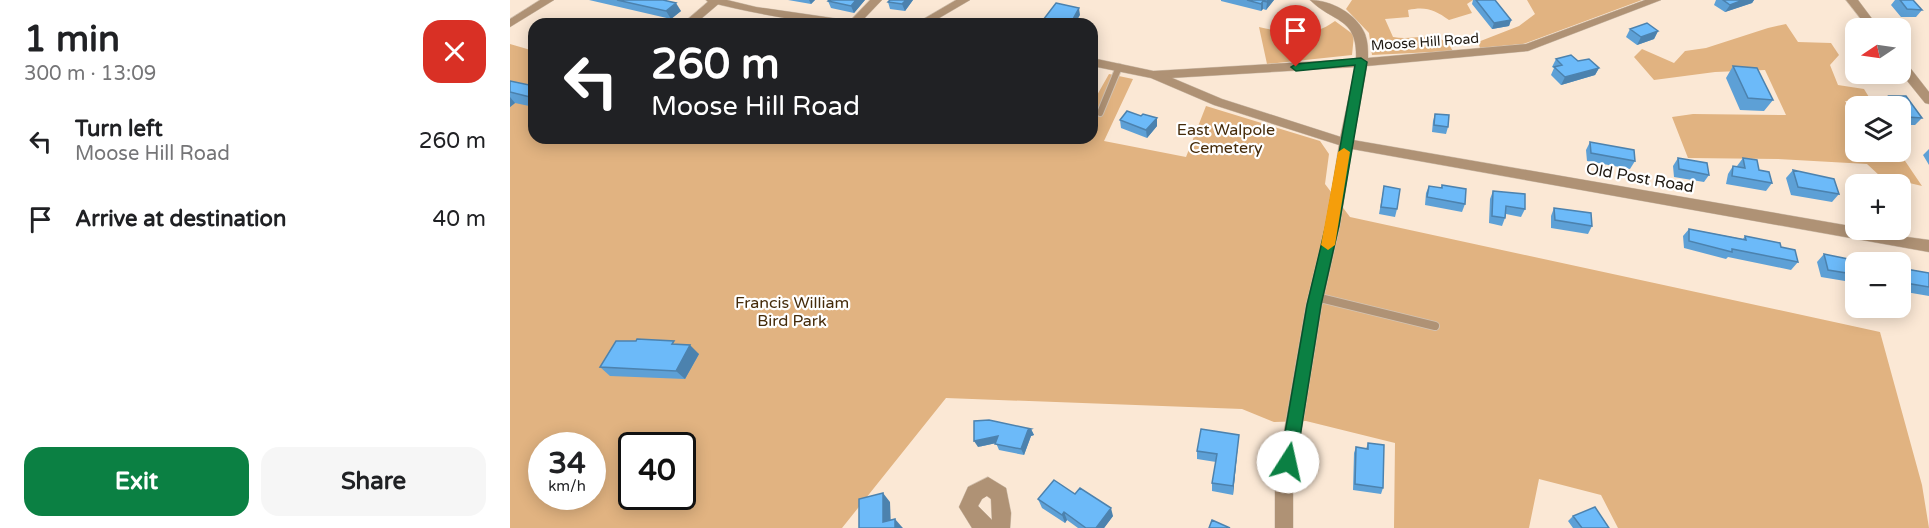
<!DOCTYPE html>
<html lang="en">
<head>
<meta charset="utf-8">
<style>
  body { margin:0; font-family:"Varela Round",sans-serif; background:#f6f6f6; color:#202124; height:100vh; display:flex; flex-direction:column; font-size:22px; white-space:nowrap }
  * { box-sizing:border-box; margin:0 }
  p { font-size:20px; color:#757577 }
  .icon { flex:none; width:33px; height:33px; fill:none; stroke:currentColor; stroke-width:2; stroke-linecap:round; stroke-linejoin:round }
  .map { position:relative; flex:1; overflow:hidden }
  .sheet { display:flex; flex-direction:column; background:#fff; width:510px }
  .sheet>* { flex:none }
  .top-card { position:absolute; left:18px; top:18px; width:570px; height:126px; border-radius:18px; box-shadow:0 3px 15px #0003; background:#202124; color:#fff; overflow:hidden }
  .needle { width:39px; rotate:257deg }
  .tools { position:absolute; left:1335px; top:18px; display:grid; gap:12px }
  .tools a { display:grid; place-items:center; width:66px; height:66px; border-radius:12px; background:#fff; box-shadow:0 3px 15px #0003; font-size:30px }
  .speed { position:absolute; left:18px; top:432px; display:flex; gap:12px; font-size:30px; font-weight:700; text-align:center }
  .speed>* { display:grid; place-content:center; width:78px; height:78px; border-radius:50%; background:#fff; box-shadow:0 3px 15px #0003; line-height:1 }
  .speed small { font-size:15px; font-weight:400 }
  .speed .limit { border:3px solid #111; border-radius:9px; background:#fff; color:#111 }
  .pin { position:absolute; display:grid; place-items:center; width:51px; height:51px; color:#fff; margin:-62px -26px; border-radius:50% 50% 50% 0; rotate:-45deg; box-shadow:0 0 6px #0007 }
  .pin .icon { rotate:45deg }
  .me { position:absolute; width:66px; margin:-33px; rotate:10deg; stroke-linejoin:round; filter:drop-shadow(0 0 4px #0008) }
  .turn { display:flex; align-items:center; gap:21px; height:126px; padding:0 24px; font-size:27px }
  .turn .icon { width:78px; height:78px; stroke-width:2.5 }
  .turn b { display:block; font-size:42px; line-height:51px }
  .round { display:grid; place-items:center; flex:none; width:63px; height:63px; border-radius:18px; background:#f6f6f6 }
  .summary { display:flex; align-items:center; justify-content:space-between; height:102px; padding:0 24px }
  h1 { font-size:36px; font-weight:700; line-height:45px }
  .primary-button { display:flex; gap:12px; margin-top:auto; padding:12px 24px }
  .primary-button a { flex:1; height:69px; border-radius:18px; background:#0b8043; color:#fff; font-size:24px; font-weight:700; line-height:69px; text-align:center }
  .primary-button a+a { background:#f6f6f6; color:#202124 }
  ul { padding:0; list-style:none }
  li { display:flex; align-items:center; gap:18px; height:78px; padding:0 24px }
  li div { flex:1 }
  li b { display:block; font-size:22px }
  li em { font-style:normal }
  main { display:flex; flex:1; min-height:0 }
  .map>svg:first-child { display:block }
</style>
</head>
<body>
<main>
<section class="sheet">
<div class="summary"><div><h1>1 min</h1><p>300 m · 13:09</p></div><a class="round" style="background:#d93025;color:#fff"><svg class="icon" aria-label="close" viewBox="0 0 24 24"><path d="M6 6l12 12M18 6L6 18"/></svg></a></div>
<ul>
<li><svg class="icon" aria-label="left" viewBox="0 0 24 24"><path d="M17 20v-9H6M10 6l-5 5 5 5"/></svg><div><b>Turn left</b><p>Moose Hill Road</p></div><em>260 m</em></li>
<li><svg class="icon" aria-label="arrive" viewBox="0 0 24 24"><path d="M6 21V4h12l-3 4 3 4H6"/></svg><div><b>Arrive at destination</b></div><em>40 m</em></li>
</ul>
<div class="primary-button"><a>Exit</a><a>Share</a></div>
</section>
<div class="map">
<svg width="1419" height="528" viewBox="0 0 1419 528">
  <rect width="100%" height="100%" fill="#fbe8d5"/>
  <!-- green -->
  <path fill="#e1b381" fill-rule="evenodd" d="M842 0H963L957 4 962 13 939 20C925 10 916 6 898 10L899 17 875 19 883 37C905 42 930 27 943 51L862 55 859 33 836 9Z
    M1017 0H1132L1013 44 970 48 968 42 1009 26 1025 14Z
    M825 21 844 35 842 55 757 64 749 27C776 33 801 39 825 21Z
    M1276 24 1288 42 1321 43 1329 55 1320 65 1328 85 1354 89 1362 102 1335 101 1345 119 1346 152H1389L1412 186 1370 176 1357 164 1268 159 1178 158 1162 117 1183 114 1276 115 1255 70 1205 72 1144 80 1124 57 1132 49 1164 63 1175 51 1196 48 1258 28Z
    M0 44 24 51V138H582V104L599 74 623 79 594 141 676 157 696 106 810 141 819 154 815 184 840 217 1370 332 1412 485 1419 528H1108L1091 495 1029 479 1019 528H884L885 443 796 421 764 422 732 409 436 398 332 528H0ZM32 446H82V496H32ZM122 446H172V496H122Z"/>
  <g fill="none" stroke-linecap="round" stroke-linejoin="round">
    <defs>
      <path id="service-far1" d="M590 113 609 67"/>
      <path id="service" d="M806 297 925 326"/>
      <path id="minor" d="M30 0H44L0 27V19Z
        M200 0 212 1 185 24H172Z
        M360 0H372L349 24H337Z
        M446 0H460L419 24H405Z
        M800 0C821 0 847 14 855 34 858 42 858 50 858 58L1016 44 1135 0H1151L1018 51 857 66 843 143 836 148 829 143 845 67 644 79 638 75 644 71 846 59C848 17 823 23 800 0Z
        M1336 0H1348L1369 28H1358Z
        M1390 59 1394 60 1419 92V104L1415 103 1390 72Z
        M478 477 496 488 501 513 500 528H462L449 507 458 487ZM477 496 481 499 482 520 468 506 472 499Z"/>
      <path id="tertiary" d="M196 0H217L246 7 343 21 349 24C298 24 247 14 198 2Z
        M582 58 648 72 712 99 837 139 1346 227V230L1419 240V252L842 149 830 225 812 305 783 483V528H765V483L796 305 816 225 829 145 704 105 641 78 582 66Z"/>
    </defs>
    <!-- service-far1 casing -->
    <use href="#service-far1" stroke="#d3c3b2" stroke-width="8"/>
    <!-- service casing -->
    <use href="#service" stroke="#d3c3b2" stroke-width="10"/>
    <!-- minor casing -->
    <use href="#minor" stroke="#d3c3b2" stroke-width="1"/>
    <!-- tertiary casing -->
    <use href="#tertiary" stroke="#d3c3b2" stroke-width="1"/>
    <!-- service-far1 -->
    <use href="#service-far1" stroke="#af9275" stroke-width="6"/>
    <!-- service -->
    <use href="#service" stroke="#af9275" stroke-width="8"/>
    <!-- minor -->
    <use href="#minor" fill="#af9275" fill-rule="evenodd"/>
    <!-- tertiary -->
    <use href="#tertiary" fill="#af9275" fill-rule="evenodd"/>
  </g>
  <!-- wall -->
  <path fill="#5da0d6" d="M79 0H153L171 11 161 19Z
    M278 0H305L301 4Z
    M355 0 344 13 321 8 318 1Z
    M403 0 395 11 380 9 378 2Z
    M711 0H764L756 10 753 9 751 11 711 1Z
    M963 0H985L1001 20 999 26 982 29 962 4Z
    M1206 0H1244L1242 3 1215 12 1204 5Z
    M1385 0H1403L1412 10 1406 17H1391L1381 5Z
    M1120 29 1148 31 1144 39 1127 45 1116 37Z
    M1046 59 1068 61 1089 68 1085 75 1051 85 1041 75 1044 68 1042 67Z
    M1223 66 1263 100 1254 111 1230 110 1216 78Z
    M1350 74H1377L1371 80 1354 79Z
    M0 81 19 85 24 83V107L5 103 0 107Z
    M1379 96 1412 118 1405 125H1390V106H1375L1373 104Z
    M925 114 938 127 936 134 922 132 923 121Z
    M631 116 647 118V126L637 138 611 128 610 120Z
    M1080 142 1125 161 1120 169 1077 161 1076 150Z
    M1419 149V165L1413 155Z
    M1168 158 1199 175 1194 182 1164 177 1163 166Z
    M1233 158 1249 170 1262 183 1256 191 1216 184 1218 174 1223 166H1227Z
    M1283 170 1329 194 1322 202 1281 195 1276 178Z
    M1350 180 1386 184H1346V194L1343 187Z
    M932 185 955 204 952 212 915 205 916 193 919 186 931 188Z
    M1390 185 1400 203 1392 211 1390 210Z
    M874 186 887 209 885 217 869 214Z
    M983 191 1015 209 1011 217 996 214 995 218 992 226 979 223 980 199Z
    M1044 208 1082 226 1078 234 1041 228V216Z
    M1179 229 1233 239 1235 236 1288 262 1281 270 1218 257 1216 259 1174 248 1173 236Z
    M1314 254 1342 271 1346 268V287L1343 286 1340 277 1335 281 1311 277 1307 262Z
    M1390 268 1419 273V296L1390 291Z
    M167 344 189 354 175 379 100 376 90 367Z
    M521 429 524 435 521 436 514 455 489 450 486 443 468 447Z
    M858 443 873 488 871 494 843 490 844 453 846 447 856 449Z
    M728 444 723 495 702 491V483L706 462 687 459V451Z
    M565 494 603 516 594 528H568L557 520 555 523 532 508 528 499Z
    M1063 516 1099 528H1063L1058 521Z"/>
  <!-- shaded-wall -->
  <path fill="#4c82ae" d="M299 0H305L301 4Z
    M346 0H355L344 13 341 6Z
    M396 0H403L395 11 392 4Z
    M759 0H764L756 10 757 2Z
    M1233 0H1244L1242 3 1215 12 1220 5Z
    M753 1V9L751 11V4Z
    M166 3 171 11 161 19 156 11Z
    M569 8 570 15 565 24 562 21Z
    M1001 20 999 26 982 29 984 23Z
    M1148 31 1144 39 1127 45 1131 37Z
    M1089 68 1085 75 1051 85 1055 77Z
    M0 97 5 103 0 107Z
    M647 118V126L637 138 636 130Z
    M180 345 189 354 175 379 166 371Z
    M521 429 524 435 521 436 514 455 511 449 518 430Z
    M729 435 728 444 723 495V486Z
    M488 436 491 442 468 447 464 441Z
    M373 493 380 502 381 528 373 522Z
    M601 508 603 516 594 528H586Z
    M554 512 557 520 555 523 552 515Z
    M385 519 392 527 393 528H385Z"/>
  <!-- building -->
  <path fill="#6cbaf9" stroke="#4c82ae" stroke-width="1.5" d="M107 0H153L166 3 156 11Z
    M319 0H346L341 6 318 1Z
    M380 0H396L392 4 378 2Z
    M737 0H759L757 2 753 1 751 4Z
    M966 0H985L1001 20 984 23Z
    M1213 0H1233L1220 5Z
    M1390 0H1403L1412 10 1397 9Z
    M546 3 569 8 562 21 567 22 566 24H530Z
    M1137 23 1148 31 1131 37 1120 29Z
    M1061 55 1068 61 1079 59 1089 68 1055 77 1044 67 1052 65 1046 59Z
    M1223 66 1247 68 1263 100 1238 98Z
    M0 81 19 85 22 82 24 83V98L0 92Z
    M1379 96H1396L1412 118 1397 117 1390 109V106H1388Z
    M617 111 631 116 633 114 647 118 636 130 610 120Z
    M925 114 939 115 938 127 924 125Z
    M1080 142 1124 150 1125 161 1081 153Z
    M1168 158 1197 163 1199 175 1169 169Z
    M1233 158 1247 160 1249 170 1259 172 1262 183 1222 176 1223 166 1235 168Z
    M1283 170 1324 179 1329 194 1288 187Z
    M1350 180 1386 184H1352Z
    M932 185 956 189 955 204 917 197 919 186 932 188Z
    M1390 185H1392L1400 203 1390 202Z
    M874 186 890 189 887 209 871 207Z
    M983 191 1015 194V209L996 206 995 218 982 216Z
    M1044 208 1081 213 1082 226 1045 220Z
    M1179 229 1236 240 1235 236 1270 243 1271 247 1285 250 1288 262 1222 249V252L1179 241Z
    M1314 254 1338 259 1343 274 1318 270Z
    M1390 268 1419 273V287L1390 282Z
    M127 339 164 341 162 344 180 345 166 371 90 367 106 341H126Z
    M479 420 521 429 518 430 511 449 485 444 488 436 464 441V421Z
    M691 429 729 435 723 486 702 483 707 454 687 451Z
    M858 443 874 445 873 488 845 484 846 447 858 449Z
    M544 480 565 494 570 488 601 508 586 528H576L554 512 552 515 528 499Z
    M373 493V522L385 519V528H349V499Z
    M1085 507 1099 528H1072L1063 516Z
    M702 520 720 528H699Z"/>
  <!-- route -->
  <path fill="#0b8043" stroke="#07532c" stroke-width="1.5" d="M851 58 857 62 829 225 811 305 786 462 784 468 778 470 772 468 770 462 797 305 816 225 845 65 786 71 781 67 786 64Z"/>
  <!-- slow -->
  <path fill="#f59e0b" d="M834 148 840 152 825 245 818 250 811 245 828 152Z"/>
  <g text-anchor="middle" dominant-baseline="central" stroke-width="4.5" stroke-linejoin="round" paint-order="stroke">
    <!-- far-street labels -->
    <g font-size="14" fill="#1e1811" stroke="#fff">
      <text transform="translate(915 42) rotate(-4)">Moose Hill Road</text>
    </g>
    <!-- park labels -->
    <g font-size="16" fill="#452b0a" stroke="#fff">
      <text x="716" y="130">East Walpole<tspan x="716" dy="18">Cemetery</tspan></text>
      <text x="282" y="303">Francis William<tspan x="282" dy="18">Bird Park</tspan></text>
    </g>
    <!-- street labels -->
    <g font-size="16" fill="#1e1811" stroke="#fff">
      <text transform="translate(1130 178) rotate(10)">Old Post Road</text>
    </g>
  </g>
</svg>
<div class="tools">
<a><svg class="needle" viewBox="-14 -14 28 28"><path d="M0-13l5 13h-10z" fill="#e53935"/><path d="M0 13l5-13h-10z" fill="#757577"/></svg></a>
<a><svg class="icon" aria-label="layers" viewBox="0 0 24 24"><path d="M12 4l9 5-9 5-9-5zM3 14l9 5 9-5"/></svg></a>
<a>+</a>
<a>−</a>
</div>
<div class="speed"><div>34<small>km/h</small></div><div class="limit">40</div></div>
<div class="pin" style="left:786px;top:67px;background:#d93025"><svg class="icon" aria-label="arrive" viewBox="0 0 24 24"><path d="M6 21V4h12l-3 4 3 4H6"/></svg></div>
<svg class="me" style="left:778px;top:462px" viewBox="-20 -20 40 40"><circle r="19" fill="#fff"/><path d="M0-13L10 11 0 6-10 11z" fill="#0b8043"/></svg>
<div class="top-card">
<div class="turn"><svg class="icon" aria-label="left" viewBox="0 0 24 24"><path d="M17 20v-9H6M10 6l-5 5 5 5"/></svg><div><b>260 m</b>Moose Hill Road</div></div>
</div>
</div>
</main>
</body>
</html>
